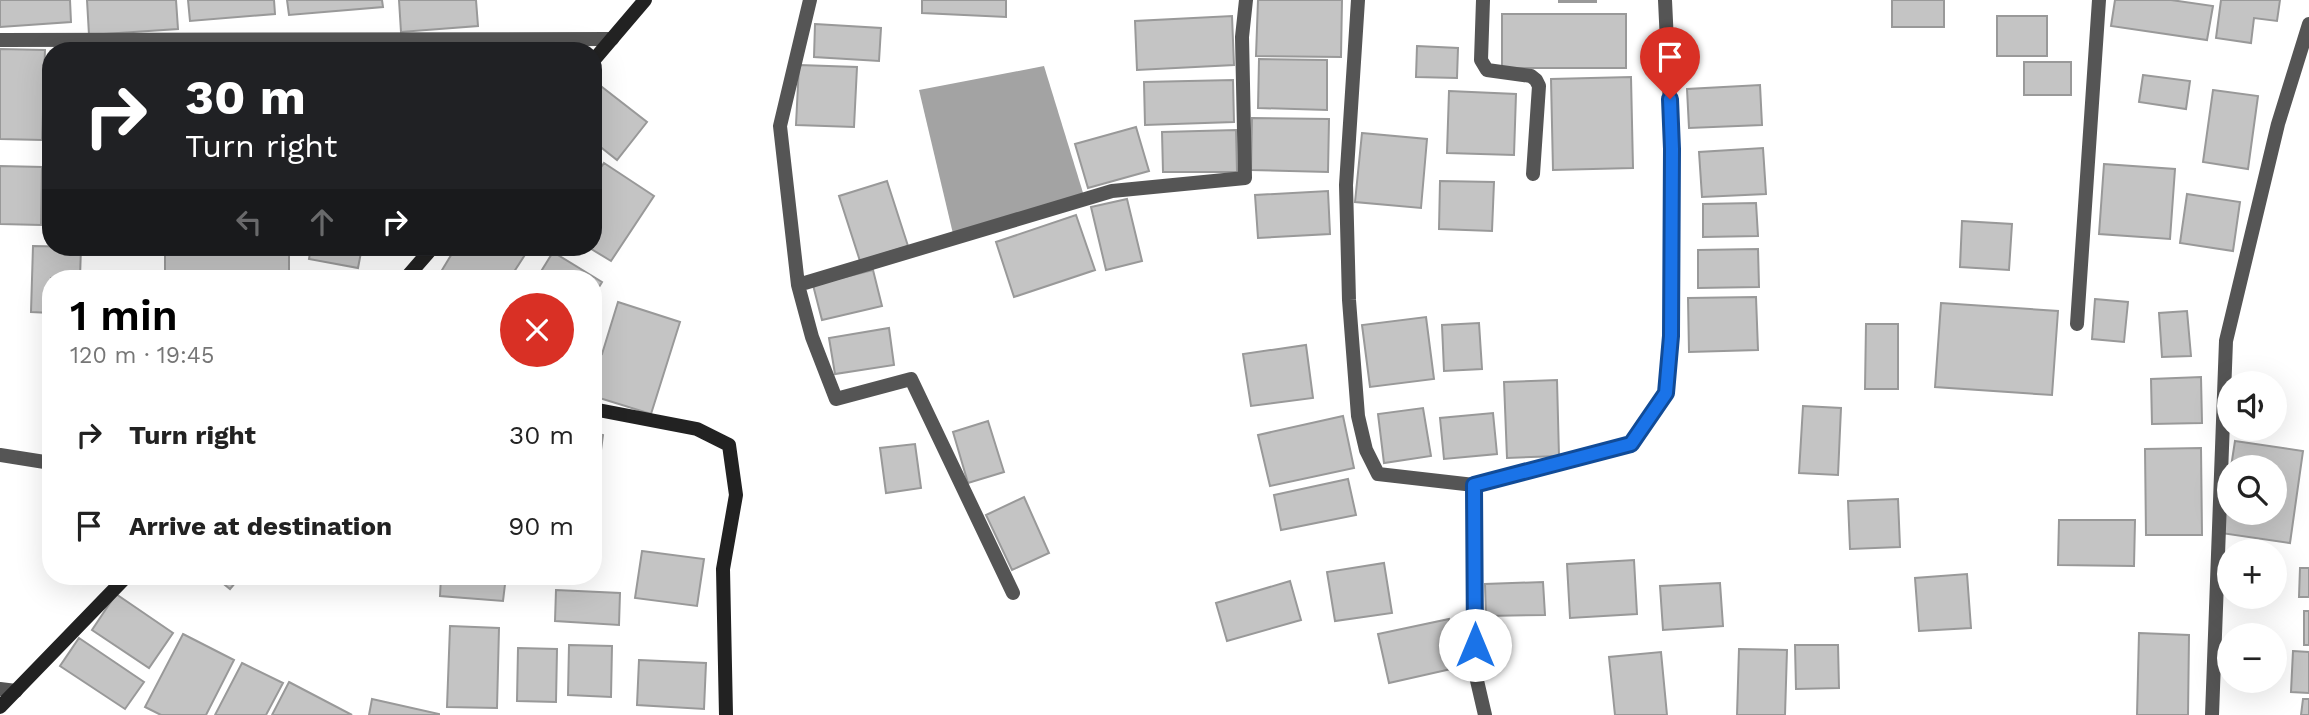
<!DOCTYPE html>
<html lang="en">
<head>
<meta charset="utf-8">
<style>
  body { margin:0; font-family:"Work Sans",sans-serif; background:#f2f2f2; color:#222; height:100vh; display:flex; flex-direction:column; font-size:26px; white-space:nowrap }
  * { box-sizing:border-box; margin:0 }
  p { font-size:23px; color:#767676 }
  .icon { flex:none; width:38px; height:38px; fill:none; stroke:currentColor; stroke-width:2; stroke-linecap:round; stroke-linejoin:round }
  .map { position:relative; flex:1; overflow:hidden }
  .side { position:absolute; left:42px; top:270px; width:560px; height:315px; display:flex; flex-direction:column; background:#fff; border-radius:28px; box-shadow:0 7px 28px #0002 }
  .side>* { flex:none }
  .guide { position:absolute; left:42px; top:42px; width:560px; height:214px; border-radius:28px; box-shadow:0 7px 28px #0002; background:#202124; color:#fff; overflow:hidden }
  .fabs { position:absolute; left:2217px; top:371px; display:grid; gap:14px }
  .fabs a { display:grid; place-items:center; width:70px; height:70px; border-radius:50%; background:#fff; box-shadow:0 7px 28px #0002; font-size:35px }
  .pin { position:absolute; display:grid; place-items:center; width:60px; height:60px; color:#fff; margin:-72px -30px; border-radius:50% 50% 50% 0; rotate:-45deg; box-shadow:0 0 7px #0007 }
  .pin .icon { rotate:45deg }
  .me { position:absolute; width:77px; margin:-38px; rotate:0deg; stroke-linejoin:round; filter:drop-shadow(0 0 5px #0008) }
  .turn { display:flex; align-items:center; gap:24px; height:147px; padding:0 28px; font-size:32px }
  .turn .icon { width:91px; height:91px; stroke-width:2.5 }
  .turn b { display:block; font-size:49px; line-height:60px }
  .lanes { display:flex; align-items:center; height:66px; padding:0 28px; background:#0003; justify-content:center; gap:35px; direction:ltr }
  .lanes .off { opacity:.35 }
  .round { display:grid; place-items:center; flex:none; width:74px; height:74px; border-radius:37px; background:#f2f2f2 }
  .summary { display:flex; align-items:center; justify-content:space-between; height:119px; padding:0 28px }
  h1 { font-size:42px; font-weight:600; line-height:52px; color:#000 }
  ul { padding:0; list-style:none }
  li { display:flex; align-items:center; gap:21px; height:91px; padding:0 28px }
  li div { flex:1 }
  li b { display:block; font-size:26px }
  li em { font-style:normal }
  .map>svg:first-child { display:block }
</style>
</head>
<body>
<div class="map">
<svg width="2309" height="715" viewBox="0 0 2309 715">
  <rect width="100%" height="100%" fill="#fff"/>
  <!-- water -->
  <path fill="#a3a3a3" d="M1044 66 1084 196 954 238 919 90Z"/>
  <!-- building -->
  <path fill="#c4c4c4" stroke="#999" stroke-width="2" d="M0 0H70L71 22 0 27Z
    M87 0H176L178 29 89 35Z
    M188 0H274L275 14 190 21Z
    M287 0H382L383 7 289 15Z
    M399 0H476L478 26 401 32Z
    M922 0H1006V17L922 13Z
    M1258 0H1342L1341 57 1256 56Z
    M1559 0H1596V2H1559Z
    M1892 0H1944V27H1892Z
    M2115 0H2171L2213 6 2207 40 2111 26Z
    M2221 0H2280L2277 21 2254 18 2251 43 2216 38Z
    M1502 14H1626V68H1502Z
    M1232 16 1234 65 1137 70 1135 21Z
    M1997 16H2047V56H1997Z
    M815 24 881 28 879 61 814 57Z
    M1417 46 1458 48 1457 78 1416 77Z
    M0 49 45 50 42 140 0 139Z
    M1259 59 1327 60V110L1258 108Z
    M2024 62H2071V95H2024Z
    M799 65 857 67 854 127 796 125Z
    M2143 75 2190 81 2186 109 2139 102Z
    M1631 77 1633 168 1553 170 1551 79Z
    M593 80 647 122 617 160 593 141Z
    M1233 80 1234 122 1145 125 1144 82Z
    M1760 85 1762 125 1689 128 1687 89Z
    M2213 90 2258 96 2248 169 2203 162Z
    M1449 91 1516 94 1514 155 1447 153Z
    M1252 118 1329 119 1328 172 1251 170Z
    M1136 127 1149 171 1088 188 1075 144Z
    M1236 130 1237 172H1163L1162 132Z
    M1362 133 1427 139 1421 208 1355 202Z
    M1763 148 1766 194 1702 197 1699 152Z
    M604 163 654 196 611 261 588 247H593V179Z
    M2104 164 2175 169 2170 239 2099 234Z
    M0 166 42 167 41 225 0 224Z
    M887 181 908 246 860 261 839 196Z
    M1440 181 1494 182 1492 231 1439 229Z
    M1328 191 1330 234 1258 238 1255 195Z
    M2187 194 2240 202 2233 251 2180 243Z
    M1127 199 1142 261 1106 270 1091 207Z
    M1756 203 1758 236 1703 237V204Z
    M1076 215 1095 270 1014 297 996 242Z
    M1962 221 2012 224 2009 270 1960 267Z
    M33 246 81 247 80 278H51V313L31 312Z
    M165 247H289V271H281V278H205V275L165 274Z
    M311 247H362L358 268 309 259Z
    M456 247H530L510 278H445L439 275Z
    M1758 249 1759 287 1698 288V250Z
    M553 252 602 282 593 297V278H537Z
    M873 270 882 306 822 320 813 285Z
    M1756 297 1758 350 1689 352 1688 298Z
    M2095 299 2128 302 2124 342 2092 339Z
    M618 302 680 322 651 414 593 396V351L602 354Z
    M1941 303 2058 311 2052 395 1935 387Z
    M2187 311 2191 356 2162 357 2159 313Z
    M1426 317 1434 379 1370 387 1362 325Z
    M1479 323 1482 369 1444 371 1442 325Z
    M1866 324H1898V389H1865Z
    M889 328 894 365 835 374 829 338Z
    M1306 345 1313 398 1251 406 1243 354Z
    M2201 377 2202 423 2152 424 2151 379Z
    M1557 380 1559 456 1507 458 1504 382Z
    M1803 406 1841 408 1838 475 1799 473Z
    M1423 408 1431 456 1384 463 1378 414Z
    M1493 413 1497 454 1444 459 1440 418Z
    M1343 416 1354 468 1270 486 1258 435Z
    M988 421 1004 472 968 483 953 432Z
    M593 433 603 435 597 480 593 479Z
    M2235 441 2303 451 2290 543 2221 533 2230 478V513H2275V467H2231Z
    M915 444 921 488 886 493 880 448Z
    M2201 448 2202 535H2146L2145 449Z
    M1348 479 1356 515 1281 530 1274 495Z
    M1024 497 1049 553 1012 570 986 515Z
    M1898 499 1900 547 1850 549 1848 501Z
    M2059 520H2135L2134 566 2058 565Z
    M642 551 704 559 697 606 635 598Z
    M1634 560 1637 614 1570 618 1567 564Z
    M1384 563 1392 613 1335 621 1327 572Z
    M2300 568H2309V597H2299Z
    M1967 574 1971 628 1919 631 1915 578Z
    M214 576H241L230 589Z
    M441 576H506L503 601 440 596Z
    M1290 581 1301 620 1227 641 1216 603Z
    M1543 582 1545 615 1486 616 1485 584Z
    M1720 583 1723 626 1663 630 1660 586Z
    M556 590 620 593 619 625 555 621Z
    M116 594 173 633 149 668 92 630Z
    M2304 611H2309V645H2304Z
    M1449 619 1460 667 1389 683 1378 634Z
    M450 626 499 628 497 708 447 707Z
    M2139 633 2189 635 2188 715H2137Z
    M183 634 234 660 206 715H161L145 707Z
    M79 638 144 682 125 709 60 666Z
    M569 645 612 646 611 697 568 695Z
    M1795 645H1838L1839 688 1796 689Z
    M518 648 557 649 556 702 517 701Z
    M1739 649 1787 650 1785 715H1737Z
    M2293 651 2309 652V693L2291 692Z
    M1661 652 1667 715H1615L1609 657Z
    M639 660 706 663 704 709 637 705Z
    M242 663 283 683 266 715H215Z
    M289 682 352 715H272Z
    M372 699 439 714V715H369Z
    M2303 699H2309V715H2301Z"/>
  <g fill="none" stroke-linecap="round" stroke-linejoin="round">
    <!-- street -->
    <path stroke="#555" stroke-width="14" d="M810 0 780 126 798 285 812 337 836 399 911 379 1013 593
      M1358 0 1346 185 1349 300 1358 416 1366 450 1378 474 1474 485
      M1483 0 1481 60 1487 70 1531 76 1536 80 1539 86 1533 174
      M0 40 612 39
      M798 285 1112 191 1245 178 1242 37 1246 0
      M2077 324 2099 0
      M0 455 51 463
      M0 689 16 691
      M1485 715 1475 672 1474 485 1631 444 1666 393 1671 336 1672 149 1665 0
      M2212 715 2226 341 2278 124 2309 24"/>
    <!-- secondary -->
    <path stroke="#222" stroke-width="14" d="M593 61 645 0
      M406 278 433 247
      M593 409 697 429 729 445 736 495 723 569 726 715
      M0 707 127 576"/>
  </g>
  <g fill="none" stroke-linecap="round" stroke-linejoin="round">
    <defs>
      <path id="route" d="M1475 645 1474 485 1631 444 1666 393 1671 336 1672 149 1670 99"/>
    </defs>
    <!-- route casing -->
    <use href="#route" stroke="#114b97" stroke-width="18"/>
    <!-- route -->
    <use href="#route" stroke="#1a73e8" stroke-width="12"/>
  </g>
</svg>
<div class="fabs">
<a><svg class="icon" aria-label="sound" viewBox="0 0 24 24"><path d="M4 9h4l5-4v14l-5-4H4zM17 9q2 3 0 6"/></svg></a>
<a><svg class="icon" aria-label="search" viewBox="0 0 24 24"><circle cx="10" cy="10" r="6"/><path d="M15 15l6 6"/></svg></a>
<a>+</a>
<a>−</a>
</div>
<div class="pin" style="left:1670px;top:99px;background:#d93025"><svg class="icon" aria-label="arrive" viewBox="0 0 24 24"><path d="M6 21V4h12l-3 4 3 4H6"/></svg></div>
<svg class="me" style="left:1475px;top:645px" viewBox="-20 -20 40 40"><circle r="19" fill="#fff"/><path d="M0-13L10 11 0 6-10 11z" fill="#1a73e8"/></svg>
<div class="guide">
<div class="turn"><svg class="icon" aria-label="right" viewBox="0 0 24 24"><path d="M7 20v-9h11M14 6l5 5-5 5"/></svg><div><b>30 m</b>Turn right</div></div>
<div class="lanes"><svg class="icon off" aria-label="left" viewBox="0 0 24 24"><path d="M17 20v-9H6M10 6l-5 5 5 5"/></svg><svg class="icon off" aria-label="ahead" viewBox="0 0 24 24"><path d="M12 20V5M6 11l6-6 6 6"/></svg><svg class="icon" aria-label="right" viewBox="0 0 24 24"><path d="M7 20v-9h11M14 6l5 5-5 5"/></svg></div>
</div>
<section class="side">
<div class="summary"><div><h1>1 min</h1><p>120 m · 19:45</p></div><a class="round" style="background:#d93025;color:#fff"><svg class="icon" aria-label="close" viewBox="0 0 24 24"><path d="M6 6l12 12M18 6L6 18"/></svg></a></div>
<ul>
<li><svg class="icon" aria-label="right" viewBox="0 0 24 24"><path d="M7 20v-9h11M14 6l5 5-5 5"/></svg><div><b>Turn right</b></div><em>30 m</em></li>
<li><svg class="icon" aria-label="arrive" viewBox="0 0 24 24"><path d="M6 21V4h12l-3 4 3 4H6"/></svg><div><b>Arrive at destination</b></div><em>90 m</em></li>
</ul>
</section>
</div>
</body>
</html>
